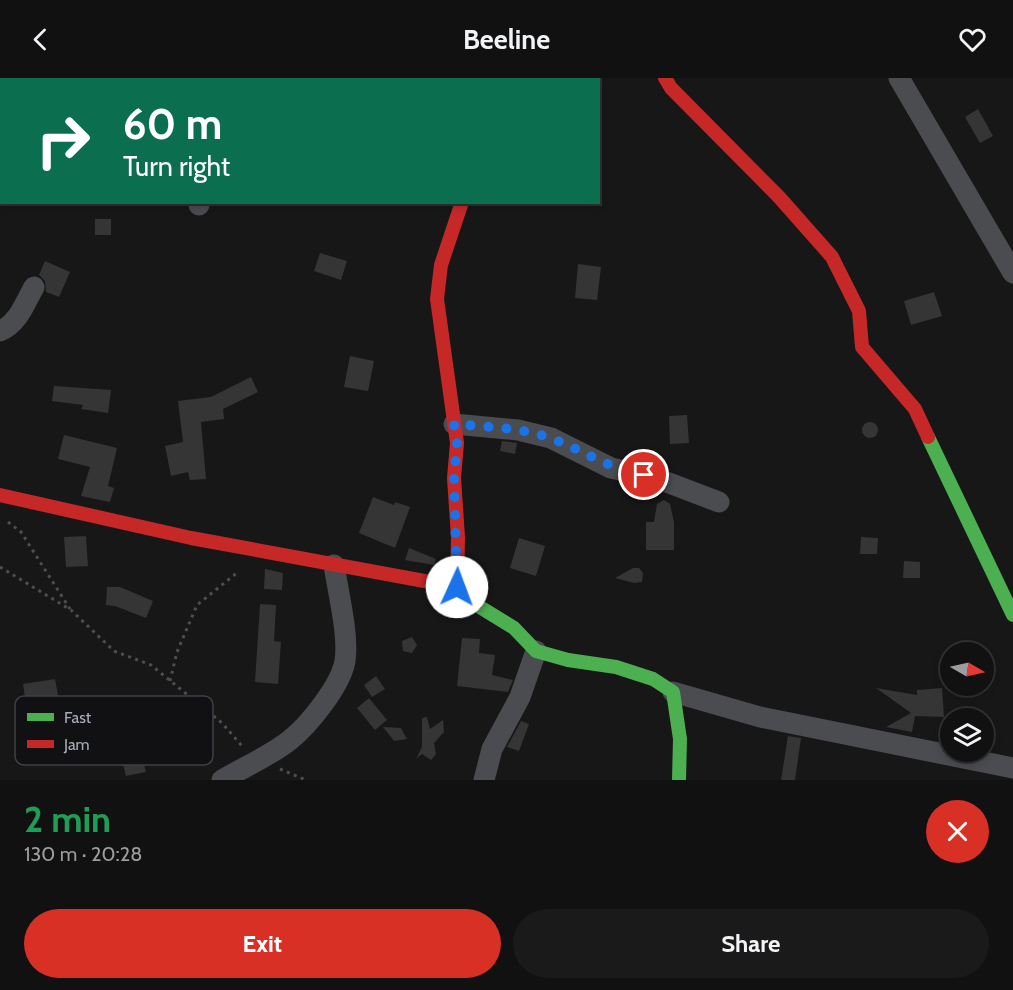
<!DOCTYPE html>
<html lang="en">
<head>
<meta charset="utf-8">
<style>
  body { margin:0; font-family:Cabin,sans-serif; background:#1a1a1a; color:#f1f3f6; height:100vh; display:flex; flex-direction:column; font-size:22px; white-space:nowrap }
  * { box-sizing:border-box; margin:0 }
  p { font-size:20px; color:#9c9d9f }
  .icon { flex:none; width:33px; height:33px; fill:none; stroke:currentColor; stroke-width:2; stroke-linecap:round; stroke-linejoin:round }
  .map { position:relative; height:702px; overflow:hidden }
  .panel { display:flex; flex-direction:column; background:#111; flex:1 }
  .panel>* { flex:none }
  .banner { position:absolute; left:0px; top:0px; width:600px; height:126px; box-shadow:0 3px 9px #0003,0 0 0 2px #303131; background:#0b6e4f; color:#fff; overflow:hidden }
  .needle { width:39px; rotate:99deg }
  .fabs { position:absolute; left:940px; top:564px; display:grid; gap:12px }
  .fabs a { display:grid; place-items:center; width:54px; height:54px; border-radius:50%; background:#111; box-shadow:0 3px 9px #0003,0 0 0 2px #303131; font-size:30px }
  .pin { position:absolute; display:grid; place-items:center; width:51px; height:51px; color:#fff; margin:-26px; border:3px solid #fff; border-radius:50%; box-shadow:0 2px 6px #0007 }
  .me { position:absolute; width:66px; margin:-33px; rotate:2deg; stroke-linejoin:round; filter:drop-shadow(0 0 4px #0008) }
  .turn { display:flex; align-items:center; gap:21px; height:126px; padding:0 24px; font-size:27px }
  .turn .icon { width:78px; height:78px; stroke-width:2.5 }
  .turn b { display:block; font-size:42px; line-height:51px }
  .round { display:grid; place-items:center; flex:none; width:63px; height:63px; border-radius:32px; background:#1a1a1a }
  .summary { display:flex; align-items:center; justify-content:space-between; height:102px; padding:0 24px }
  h1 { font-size:36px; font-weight:700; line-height:45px; color:#1e9e55 }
  .primary-button { display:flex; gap:12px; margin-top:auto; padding:12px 24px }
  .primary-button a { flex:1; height:69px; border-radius:36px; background:#d93025; color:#fff; font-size:24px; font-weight:700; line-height:69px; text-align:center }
  .primary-button a+a { background:#1a1a1a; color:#f1f3f6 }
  header { display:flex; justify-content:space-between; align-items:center; height:78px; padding:0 24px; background:#111; font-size:27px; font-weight:700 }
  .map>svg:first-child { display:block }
</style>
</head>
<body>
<header><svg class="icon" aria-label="back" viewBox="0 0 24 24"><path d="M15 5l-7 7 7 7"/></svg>Beeline<svg class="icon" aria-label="heart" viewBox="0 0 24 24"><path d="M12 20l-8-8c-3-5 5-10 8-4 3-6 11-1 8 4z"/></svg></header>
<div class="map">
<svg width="1013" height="702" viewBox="0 0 1013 702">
  <rect width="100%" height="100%" fill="#171717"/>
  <!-- building -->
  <path fill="#353536" d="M978 31 993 58 980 65 965 39Z
    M95 141H111V157H95Z
    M320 175 347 183 341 202 314 193Z
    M45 183 70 194 59 219 46 214 45 203 39 197Z
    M578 186 601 189 597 222 575 220Z
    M934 214 942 238 911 247 904 223Z
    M350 278 374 283 368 313 344 309Z
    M251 299 258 314 223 331 224 341 201 344 206 401 190 402 188 394 171 398 165 368 183 364 178 323 211 319Z
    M54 308 111 312 108 335 81 331 83 327 52 323Z
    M687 337 689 365 670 366 669 338Z
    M862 352a8 8 0 1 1 16 0a8 8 0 1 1-16 0Z
    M64 357 117 370 108 408 114 410 110 424 81 418 90 389 58 381Z
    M502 363 517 365 515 376 500 373Z
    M373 419 394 427 395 424 410 429 395 470 359 455Z
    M664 422 670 426 674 444V472H646V444H654L657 426Z
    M86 458 88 488 66 489 64 459Z
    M861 459 878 460 877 476H860Z
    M519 460 545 468 536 498 510 490Z
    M409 470 436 481 434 487 405 482Z
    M904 483 920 484V500H903Z
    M633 490H639L643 495 642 504 634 505 615 500Z
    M265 491 283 495 282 512 264 511Z
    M107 509H120L153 523 146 540 115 528 106 527Z
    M260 526 276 527 274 563 281 564 278 606 255 604Z
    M412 559 417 567 412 575 403 573 402 563Z
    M462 560 480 561 479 575 495 577 492 597 513 602 508 614 457 608Z
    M376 598 385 611 372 619 364 607Z
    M55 601 60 628 40 631 50 671 33 675 23 606Z
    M876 610 917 617V612L942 610 944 639 915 638 912 654 886 649 911 635Z
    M369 620 387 642 375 652 357 630Z
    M113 621 154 660 141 625 162 621 174 675 143 683 146 694 126 698 118 666Z
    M427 639 430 651 443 642 444 654 434 665 436 676 431 682 422 676 416 681 422 669V640Z
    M521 643 529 646 519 673 507 669Z
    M383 649 401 650 407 661 394 663Z
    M788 658 801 660 795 702H781Z"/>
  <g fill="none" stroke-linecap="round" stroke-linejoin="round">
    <!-- path -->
    <path stroke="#4d4e52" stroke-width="3" stroke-dasharray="3 4.5" stroke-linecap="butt" d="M8 444 21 454 70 531
      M0 489 71 532 114 573 151 587 222 645 242 668
      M170 603 177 574 197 527 238 494
      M280 691 306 702"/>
    <!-- street -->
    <path stroke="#4b4c50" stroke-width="21" d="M183 0V2
      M470 0V2
      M899 0 1013 195
      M199 124V127
      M0 253C18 246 25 225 34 209
      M454 346 518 352 551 360 611 390 656 400 719 424
      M673 614 760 639 1013 690
      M222 702C244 689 270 678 290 662 309 647 341 607 345 583 349 557 338 514 334 487
      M484 702 492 671 520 619 536 573"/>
    <!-- fast -->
    <path stroke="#4caf50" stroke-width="14" d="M928 359 1013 537
      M475 526 514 550 536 573 568 582 616 589 653 601 673 614 680 661 679 702"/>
    <!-- jam -->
    <path stroke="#c62828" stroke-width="14" d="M665 0 671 10 779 119 832 179 859 233 862 269 915 331 928 359
      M462 124 441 187 437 221 457 365 454 400 458 459 457 509 475 526
      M0 417 191 460 457 509"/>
  </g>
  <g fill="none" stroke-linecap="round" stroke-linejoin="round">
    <!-- route -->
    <path stroke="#1a73e8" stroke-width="10" stroke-dasharray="0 18" d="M457 509 454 400 457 365 454 346C486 349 519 349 550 360 585 373 604 389 644 397"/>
  </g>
  <!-- legend -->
  <rect x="15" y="618" width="198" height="69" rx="9" fill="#111113" stroke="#3e4045" stroke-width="1.5"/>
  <rect x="27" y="635" width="27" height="8" fill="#4caf50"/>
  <rect x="27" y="662" width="27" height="8" fill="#c62828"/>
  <g font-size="16" fill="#a8adb8">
    <text x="64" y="645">Fast</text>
    <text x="64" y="672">Jam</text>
  </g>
</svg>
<div class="fabs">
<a><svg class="needle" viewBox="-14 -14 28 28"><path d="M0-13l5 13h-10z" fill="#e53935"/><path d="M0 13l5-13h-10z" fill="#9c9d9f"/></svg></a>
<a><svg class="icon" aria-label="layers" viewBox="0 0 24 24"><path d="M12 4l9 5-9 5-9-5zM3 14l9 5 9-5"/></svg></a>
</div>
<div class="pin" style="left:644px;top:397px;background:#d93025"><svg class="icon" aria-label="arrive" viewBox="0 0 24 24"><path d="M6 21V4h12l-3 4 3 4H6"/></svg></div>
<svg class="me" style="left:457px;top:509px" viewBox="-20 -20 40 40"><circle r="19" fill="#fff"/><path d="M0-13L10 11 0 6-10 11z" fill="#1a73e8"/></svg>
<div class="banner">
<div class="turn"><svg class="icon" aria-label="right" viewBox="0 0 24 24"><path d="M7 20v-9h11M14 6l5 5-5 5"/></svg><div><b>60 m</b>Turn right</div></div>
</div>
</div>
<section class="panel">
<div class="summary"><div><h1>2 min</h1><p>130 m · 20:28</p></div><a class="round" style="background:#d93025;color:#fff"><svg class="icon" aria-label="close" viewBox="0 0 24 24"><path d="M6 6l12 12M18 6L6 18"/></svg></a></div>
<div class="primary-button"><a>Exit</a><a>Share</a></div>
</section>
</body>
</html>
